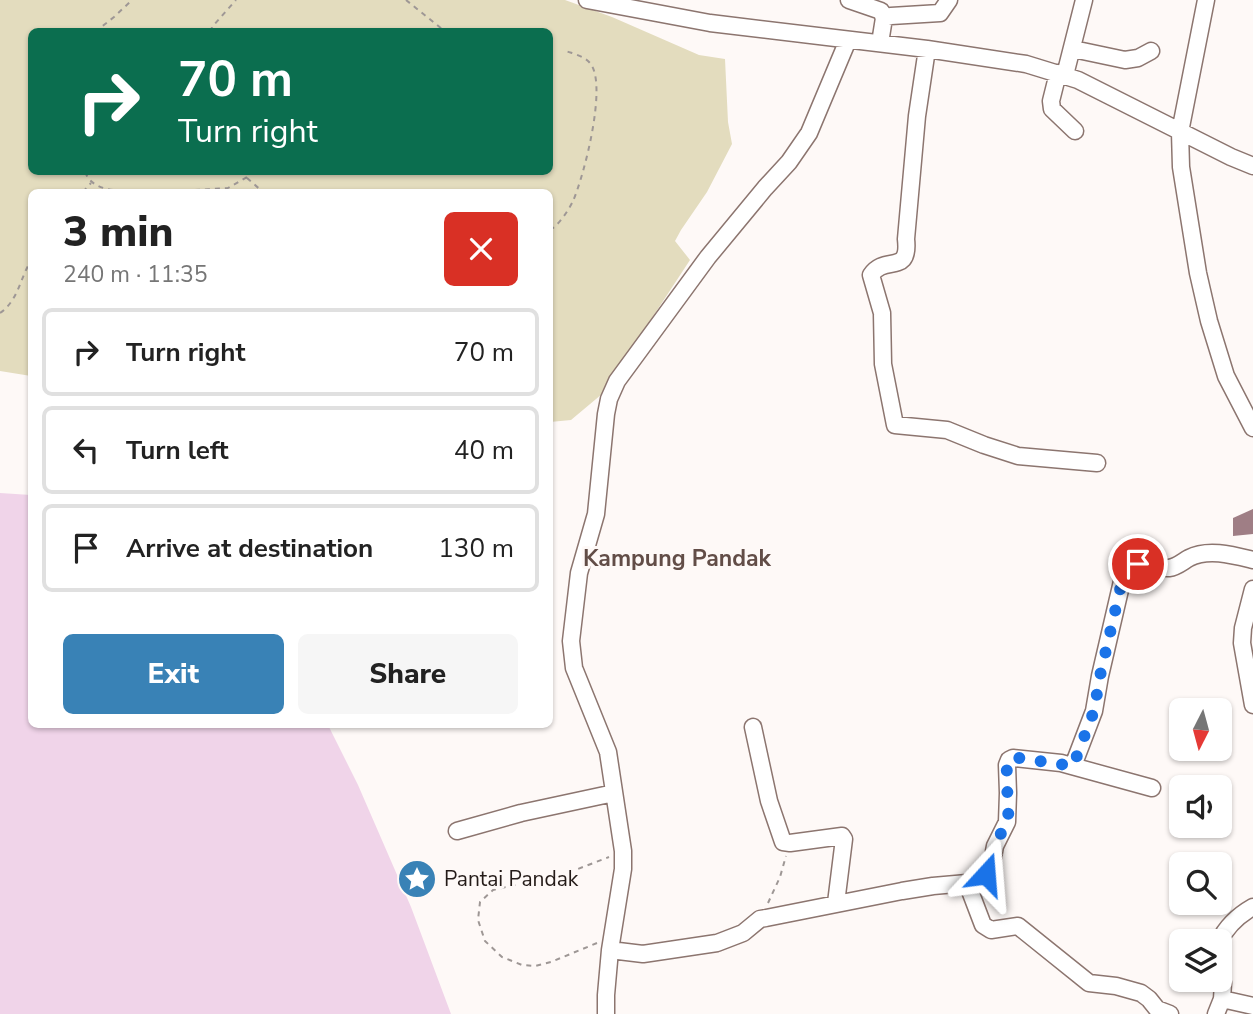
<!DOCTYPE html>
<html lang="en">
<head>
<meta charset="utf-8">
<style>
  body { margin:0; font-family:"Nunito Sans",sans-serif; background:#f6f6f6; color:#222; height:100vh; display:flex; flex-direction:column; font-size:26px; white-space:nowrap }
  * { box-sizing:border-box; margin:0 }
  p { font-size:23px; color:#767676 }
  .icon { flex:none; width:38px; height:38px; fill:none; stroke:currentColor; stroke-width:2; stroke-linecap:round; stroke-linejoin:round }
  .map { position:relative; flex:1; overflow:hidden }
  .drawer { position:absolute; left:28px; top:189px; width:525px; height:539px; display:flex; flex-direction:column; background:#fff; border-radius:10px; box-shadow:0 2px 5px #0004 }
  .drawer>* { flex:none }
  .top-card { position:absolute; left:28px; top:28px; width:525px; height:147px; border-radius:10px; box-shadow:0 2px 5px #0004; background:#0b6e4f; color:#fff; overflow:hidden }
  .needle { width:46px; rotate:186deg }
  .fabs { position:absolute; left:1169px; top:698px; display:grid; gap:14px }
  .fabs a { display:grid; place-items:center; width:63px; height:63px; border-radius:10px; background:#fff; box-shadow:0 2px 5px #0004; font-size:35px }
  .pin { position:absolute; display:grid; place-items:center; width:60px; height:60px; color:#fff; margin:-30px; border:4px solid #fff; border-radius:50%; box-shadow:0 2px 7px #0007 }
  .me { position:absolute; width:77px; margin:-38px; rotate:19deg; stroke-linejoin:round; filter:drop-shadow(0 0 5px #0008) }
  .turn { display:flex; align-items:center; gap:24px; height:147px; padding:0 35px; font-size:32px }
  .turn .icon { width:91px; height:91px; stroke-width:2.5 }
  .turn b { display:block; font-size:49px; line-height:60px }
  .round { display:grid; place-items:center; flex:none; width:74px; height:74px; border-radius:10px; background:#f6f6f6 }
  .summary { display:flex; align-items:center; justify-content:space-between; height:119px; padding:0 35px }
  h1 { font-size:42px; font-weight:800; line-height:52px }
  .primary-button { display:flex; gap:14px; margin-top:auto; padding:14px 35px }
  .primary-button a { flex:1; height:80px; border-radius:10px; background:#3982b6; color:#fff; font-size:28px; font-weight:800; line-height:80px; text-align:center }
  .primary-button a+a { background:#f6f6f6; color:#222 }
  ul { padding:0; list-style:none }
  li { display:flex; align-items:center; gap:21px; height:88px; margin:0 14px 10px; padding:0 21px; border:4px solid #e0e0e0; border-radius:10px }
  li div { flex:1 }
  li b { display:block; font-size:26px }
  li em { font-style:normal }
  .map>svg:first-child { display:block }
</style>
</head>
<body>
<div class="map">
<svg width="1253" height="1014" viewBox="0 0 1253 1014">
  <rect width="100%" height="100%" fill="#fef9f7"/>
  <!-- green -->
  <path fill="#e3dcbe" fill-rule="evenodd" d="M0 0H565L612 17 699 55 725 59 728 122 732 144 707 192 681 230 675 241 690 260 602 394 571 420 550 422V192H32L31 376 0 371ZM32 32H550V172H32Z"/>
  <!-- water -->
  <path fill="#f0d4e9" d="M0 493 31 495 32 724 328 725 358 785 411 907 451 1014H0Z"/>
  <!-- building -->
  <path fill="#9f7e85" d="M1253 509V534L1233 536V518Z"/>
  <g fill="none" stroke-linecap="round" stroke-linejoin="round">
    <defs>
      <path id="minor" d="M587 0 710 23 927 49 1026 64 1078 80 1231 157 1253 166
        M849 0 881 11 884 18 880 43
        M1206 0 1180 132 1181 167 1198 273 1209 321 1226 376 1253 428
        M884 18 891 16 940 13 949 0
        M927 49 917 116 906 239C910 276 885 254 871 275L882 313 883 364 895 425 947 430 984 445 1018 456 1097 463
        M1073 49 1125 60 1138 58 1151 51
        M1058 73 1051 101 1052 109 1075 131
        M1065 75 1084 0
        M1253 589 1243 628 1242 643 1253 705
        M753 727 769 801 783 842 790 843 842 836 844 839 836 903
        M1073 766 1094 711 1100 676 1123 577 1127 569C1140 560 1155 569 1169 568 1177 567 1182 562 1189 558 1208 548 1233 555 1253 560
        M457 831 521 813 614 793
        M967 883 983 925 991 930 1018 926 1089 983 1116 986 1141 993 1149 999 1157 1009 1170 1014
        M1219 942C1226 927 1239 915 1253 907
        M610 950 643 954 717 943 743 933 760 919 766 918 902 891 933 886 967 883 978 880 991 868 995 846 1007 822 1008 793 1007 765 1009 760 1013 758 1061 763 1152 788
        M1220 976 1223 983 1222 999
        M606 1014V995L610 950 623 869V851L608 752 574 668 571 641 579 573 596 514 606 414 609 399 617 381 708 257 765 188 789 162 809 133 848 40
        M1216 1014 1222 999 1253 1006"/>
    </defs>
    <!-- minor casing -->
    <use href="#minor" stroke="#8c756f" stroke-width="19"/>
    <!-- path -->
    <path stroke="#9e9795" stroke-width="2" stroke-dasharray="5 5" stroke-linecap="butt" d="M406 0 442 29 455 32
      M95 32 114 17 132 0
      M211 32 212 27 236 0
      M85 172C93 192 117 190 135 192
      M247 178 263 192
      M83 192 91 183
      M165 192 228 188 247 177V172
      M550 230C559 225 568 211 573 201 584 176 608 84 590 63 584 56 574 54 566 51
      M0 313C19 300 20 277 32 259
      M768 903 780 877 786 856
      M597 943 551 962 535 966 522 965 502 957 485 941 478 920 480 902 493 890 570 872 609 857"/>
    <!-- minor -->
    <use href="#minor" stroke="#fff" stroke-width="16"/>
  </g>
  <g fill="none" stroke-linecap="round" stroke-linejoin="round">
    <!-- route -->
    <path stroke="#1a73e8" stroke-width="12" stroke-dasharray="0 21.6" d="M986 874C993 865 992 858 995 848 997 837 1006 828 1008 817 1010 798 1003 777 1009 760L1013 758H1019L1073 766 1094 711 1100 676 1123 577C1127 569 1129 566 1138 564"/>
  </g>
  <!-- icons -->
  <defs>
    <symbol id="sight-disc" viewBox="-11 -11 22 22"><circle r="9.5" fill="#3982b6" stroke="#fef9f7"/><path d="M0-6L1.8-2.2L6-1.7L2.9 1.2L3.7 5.4L0 3.3L-3.7 5.4L-2.9 1.2L-6-1.7L-1.8-2.2Z" fill="#fff"/></symbol>
  </defs>
  <g fill-rule="evenodd">
    <use href="#sight-disc" x="395" y="857" width="44" height="44"/>
  </g>
  <g text-anchor="middle" dominant-baseline="central" stroke-width="6" stroke-linejoin="round" paint-order="stroke">
    <!-- poi labels -->
    <g font-size="21" fill="#241b18" stroke="#fef9f7" text-anchor="start">
      <text x="444" y="879">Pantai Pandak</text>
    </g>
    <!-- neighbourhood labels -->
    <g font-size="23" font-weight="bold" fill="#624d47" stroke="#fef9f7">
      <text x="677" y="558">Kampung Pandak</text>
    </g>
  </g>
</svg>
<div class="fabs">
<a><svg class="needle" viewBox="-14 -14 28 28"><path d="M0-13l5 13h-10z" fill="#e53935"/><path d="M0 13l5-13h-10z" fill="#767676"/></svg></a>
<a><svg class="icon" aria-label="sound" viewBox="0 0 24 24"><path d="M4 9h4l5-4v14l-5-4H4zM17 9q2 3 0 6"/></svg></a>
<a><svg class="icon" aria-label="search" viewBox="0 0 24 24"><circle cx="10" cy="10" r="6"/><path d="M15 15l6 6"/></svg></a>
<a><svg class="icon" aria-label="layers" viewBox="0 0 24 24"><path d="M12 4l9 5-9 5-9-5zM3 14l9 5 9-5"/></svg></a>
</div>
<div class="pin" style="left:1138px;top:564px;background:#d93025"><svg class="icon" aria-label="arrive" viewBox="0 0 24 24"><path d="M6 21V4h12l-3 4 3 4H6"/></svg></div>
<svg class="me" style="left:986px;top:874px" viewBox="-20 -20 40 40"><path d="M0-17L14 15 0 8-14 15z" fill="#1a73e8" stroke="#fff" stroke-width="4"/></svg>
<div class="top-card">
<div class="turn"><svg class="icon" aria-label="right" viewBox="0 0 24 24"><path d="M7 20v-9h11M14 6l5 5-5 5"/></svg><div><b>70 m</b>Turn right</div></div>
</div>
<section class="drawer">
<div class="summary"><div><h1>3 min</h1><p>240 m · 11:35</p></div><a class="round" style="background:#d93025;color:#fff"><svg class="icon" aria-label="close" viewBox="0 0 24 24"><path d="M6 6l12 12M18 6L6 18"/></svg></a></div>
<ul>
<li><svg class="icon" aria-label="right" viewBox="0 0 24 24"><path d="M7 20v-9h11M14 6l5 5-5 5"/></svg><div><b>Turn right</b></div><em>70 m</em></li>
<li><svg class="icon" aria-label="left" viewBox="0 0 24 24"><path d="M17 20v-9H6M10 6l-5 5 5 5"/></svg><div><b>Turn left</b></div><em>40 m</em></li>
<li><svg class="icon" aria-label="arrive" viewBox="0 0 24 24"><path d="M6 21V4h12l-3 4 3 4H6"/></svg><div><b>Arrive at destination</b></div><em>130 m</em></li>
</ul>
<div class="primary-button"><a>Exit</a><a>Share</a></div>
</section>
</div>
</body>
</html>
